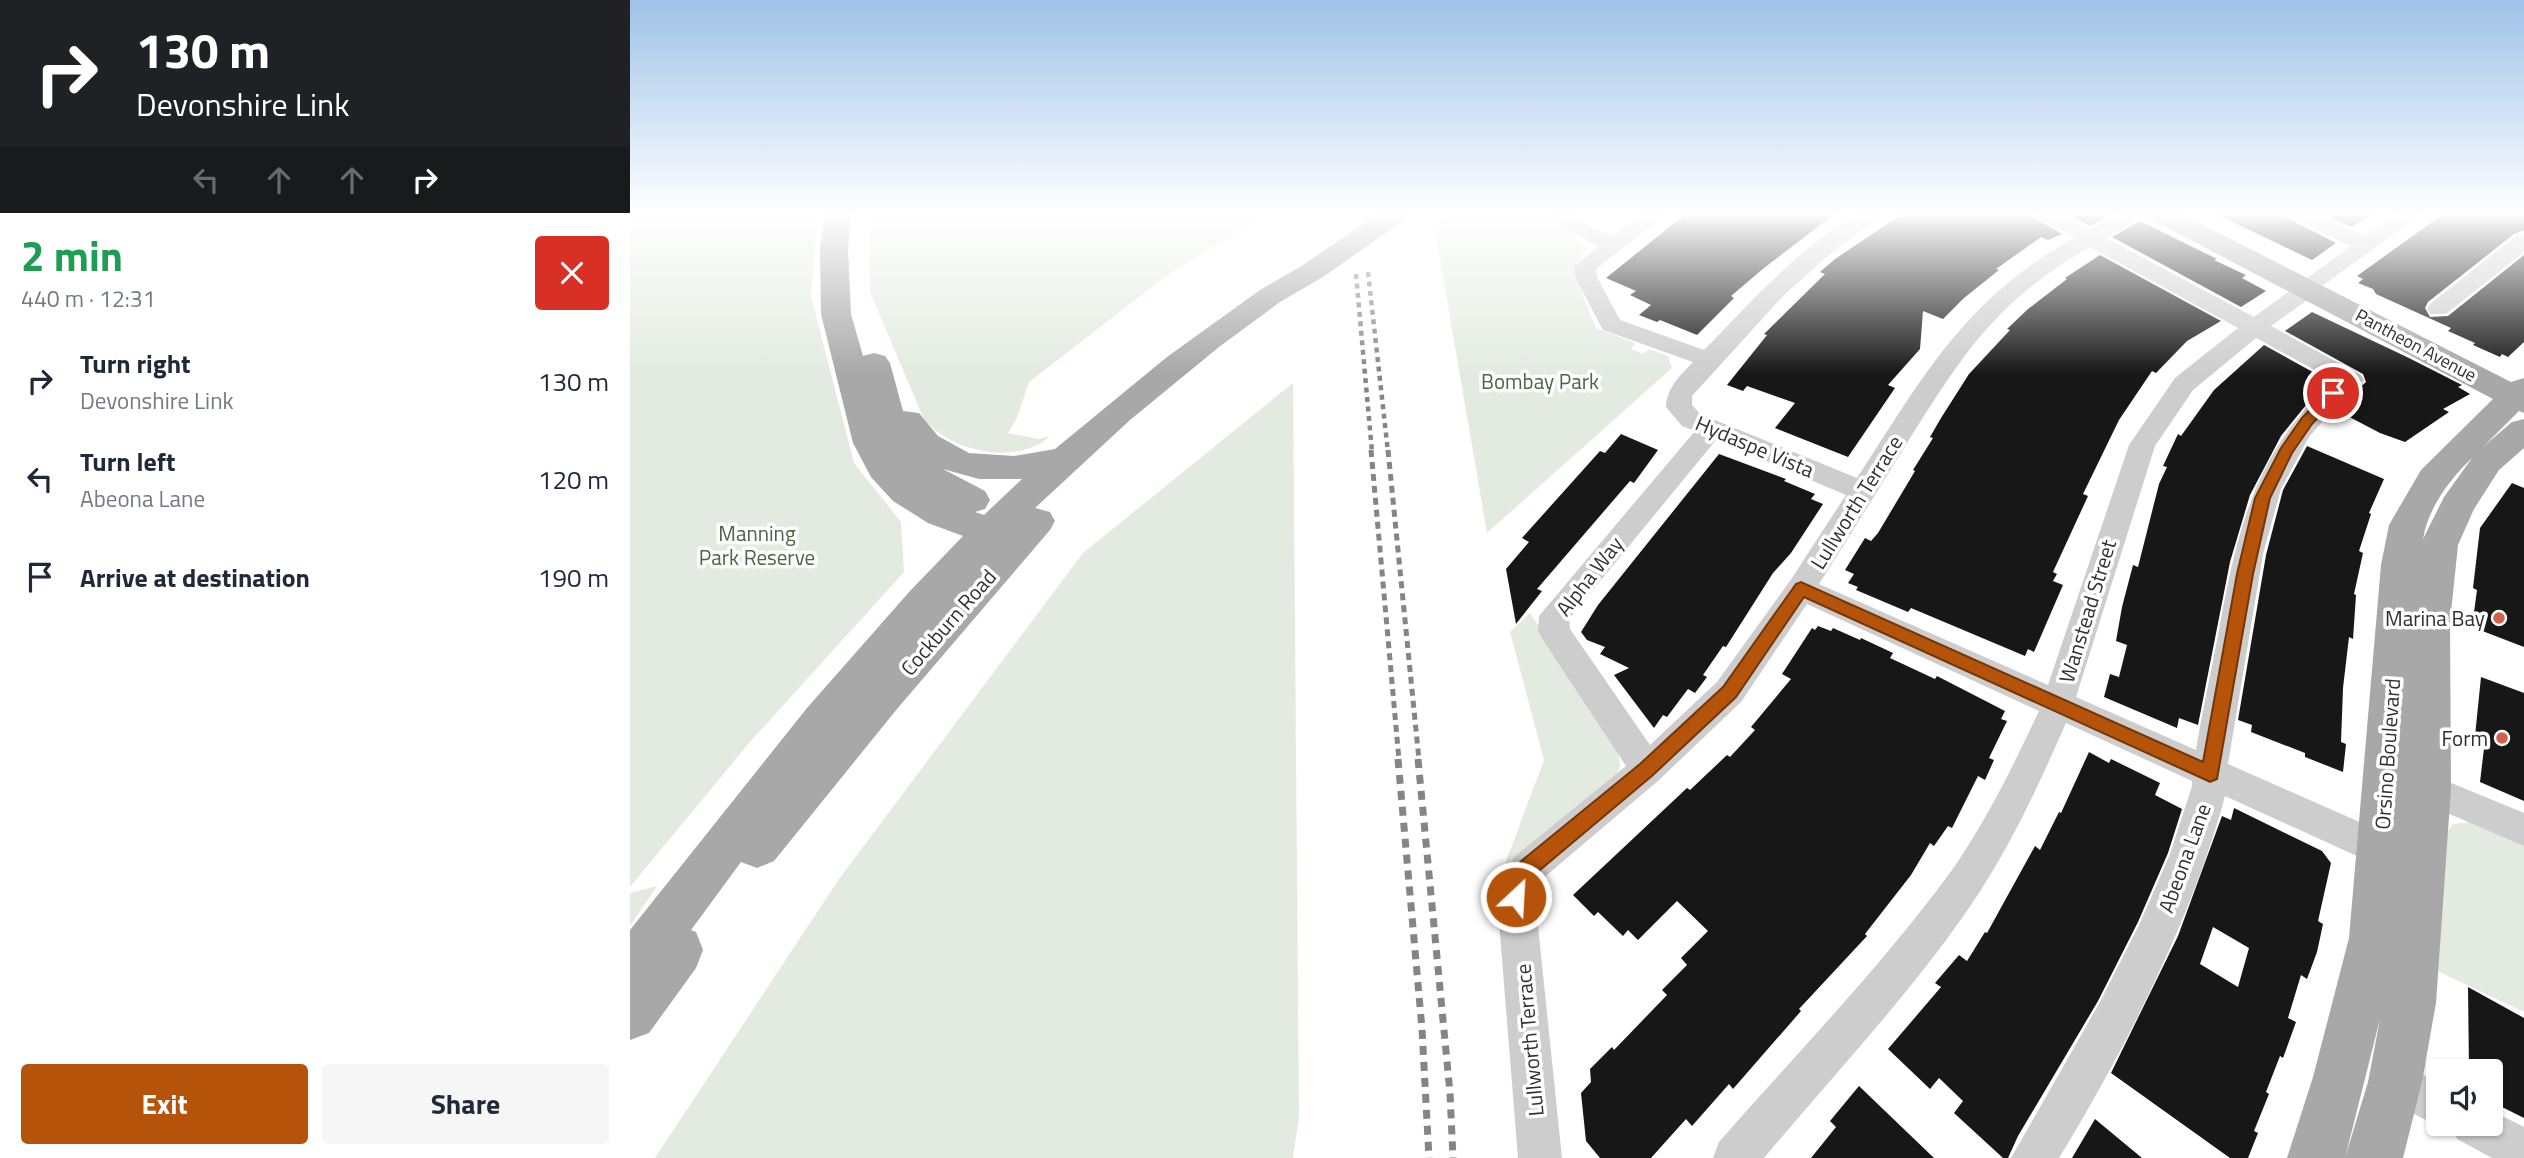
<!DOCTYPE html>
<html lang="en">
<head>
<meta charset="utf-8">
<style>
  body { margin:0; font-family:"Titillium Web",sans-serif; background:#f6f6f7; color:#1f2937; height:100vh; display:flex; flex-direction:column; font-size:26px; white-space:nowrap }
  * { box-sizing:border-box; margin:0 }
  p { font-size:23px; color:#747a83 }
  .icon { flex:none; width:38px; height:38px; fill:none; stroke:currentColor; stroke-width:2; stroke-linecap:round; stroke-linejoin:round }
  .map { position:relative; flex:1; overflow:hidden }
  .details { display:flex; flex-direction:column; background:#fff; width:630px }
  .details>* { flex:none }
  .banner { background:#202124; color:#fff; overflow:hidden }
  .buttons { position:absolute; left:1796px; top:1059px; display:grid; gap:14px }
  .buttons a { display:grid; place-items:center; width:77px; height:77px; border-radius:7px; background:#fff; box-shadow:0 2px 5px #0004; font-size:35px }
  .pin { position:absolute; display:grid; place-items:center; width:60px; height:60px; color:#fff; margin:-30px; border:4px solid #fff; border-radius:50%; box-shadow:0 2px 7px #0007 }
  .me { position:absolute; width:77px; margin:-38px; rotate:25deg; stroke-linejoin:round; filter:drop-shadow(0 0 5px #0008) }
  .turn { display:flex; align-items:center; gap:24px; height:147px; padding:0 21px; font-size:32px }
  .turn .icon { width:91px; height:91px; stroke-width:2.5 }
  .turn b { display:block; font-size:49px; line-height:60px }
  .lanes { display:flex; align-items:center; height:66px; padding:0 21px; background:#0003; justify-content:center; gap:35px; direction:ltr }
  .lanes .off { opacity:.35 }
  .round { display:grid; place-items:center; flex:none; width:74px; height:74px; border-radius:7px; background:#f6f6f7 }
  .headline { display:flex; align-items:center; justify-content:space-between; height:119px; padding:0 21px }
  h1 { font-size:42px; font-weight:700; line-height:52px; color:#1e9e55 }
  .primary-button { display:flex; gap:14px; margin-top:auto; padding:14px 21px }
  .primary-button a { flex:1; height:80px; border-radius:7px; background:#b45309; color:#fff; font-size:28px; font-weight:700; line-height:80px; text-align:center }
  .primary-button a+a { background:#f6f6f7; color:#1f2937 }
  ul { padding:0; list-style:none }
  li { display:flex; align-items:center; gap:21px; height:98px; padding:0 21px }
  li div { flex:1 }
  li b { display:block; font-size:26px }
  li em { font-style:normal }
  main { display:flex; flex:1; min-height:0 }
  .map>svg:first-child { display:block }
</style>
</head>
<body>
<main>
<section class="details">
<div class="banner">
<div class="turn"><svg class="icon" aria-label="right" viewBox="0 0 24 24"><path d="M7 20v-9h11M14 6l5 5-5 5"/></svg><div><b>130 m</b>Devonshire Link</div></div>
<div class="lanes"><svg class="icon off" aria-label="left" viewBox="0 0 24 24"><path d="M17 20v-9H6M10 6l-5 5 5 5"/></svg><svg class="icon off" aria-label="ahead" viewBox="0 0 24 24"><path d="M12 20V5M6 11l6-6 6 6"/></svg><svg class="icon off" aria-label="ahead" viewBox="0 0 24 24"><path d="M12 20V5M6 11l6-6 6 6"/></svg><svg class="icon" aria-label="right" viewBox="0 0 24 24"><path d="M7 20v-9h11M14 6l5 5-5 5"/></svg></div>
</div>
<div class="headline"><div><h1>2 min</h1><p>440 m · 12:31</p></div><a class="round" style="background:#d93025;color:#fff"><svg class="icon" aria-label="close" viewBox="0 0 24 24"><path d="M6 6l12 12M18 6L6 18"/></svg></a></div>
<ul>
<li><svg class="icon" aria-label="right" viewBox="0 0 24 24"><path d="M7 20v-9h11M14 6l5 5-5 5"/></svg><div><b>Turn right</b><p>Devonshire Link</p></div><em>130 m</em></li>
<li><svg class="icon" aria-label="left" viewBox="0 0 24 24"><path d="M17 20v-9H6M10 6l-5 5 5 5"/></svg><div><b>Turn left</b><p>Abeona Lane</p></div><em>120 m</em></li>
<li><svg class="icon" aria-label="arrive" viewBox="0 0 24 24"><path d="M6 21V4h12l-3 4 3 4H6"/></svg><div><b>Arrive at destination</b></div><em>190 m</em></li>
</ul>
<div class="primary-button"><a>Exit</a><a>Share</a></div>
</section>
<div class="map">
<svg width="1894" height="1158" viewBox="0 0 1894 1158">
  <rect width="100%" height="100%" fill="#fff"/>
  <!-- green -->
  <path fill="#e3ebe0" d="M0 212H188L181 296 224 463 271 522 274 572 119 743 0 887Z
    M240 212H641L540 273 399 382 387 418 378 433 409 439 420 436C388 467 316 451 293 417L240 292Z
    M822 212H923L956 249 943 271 966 328 1005 343 1001 349 1013 354 1019 349 1038 356 1042 368 857 533 804 224Z
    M663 383 669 1117 663 1158H25L209 879 453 553Z
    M900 613 988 748 990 766 983 784 866 888 914 760 880 632Z
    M1850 821 1894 840V1012L1801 968 1813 838 1823 824Z
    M27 886 0 926V893Z"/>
  <!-- building -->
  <path fill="#171717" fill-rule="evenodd" d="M1058 212H1207L1134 268 1101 296 1104 298 1067 335 1030 320 1027 322 1009 315 1021 305 1000 295 1006 291 976 278Z
    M1275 212H1399L1404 218 1432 234 1418 240 1411 237 1366 269 1369 270 1334 298 1313 319 1293 311 1290 349 1258 385 1265 388 1218 457 1145 428 1165 403 1117 386 1113 391 1097 385 1137 335 1134 334 1195 274 1190 272 1205 259Z
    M1433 212H1487L1460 226Z
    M1582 212H1652L1657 218 1706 243 1682 260Z
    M1688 212H1744L1722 227Z
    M1816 212H1894V230L1884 234 1798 302 1795 308 1800 317 1818 316 1894 255V342L1878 357 1872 354 1870 357 1843 345 1845 343 1818 331 1821 328 1746 294 1743 289 1728 283 1733 279 1727 276Z
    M1510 221 1587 259 1584 260 1616 275 1612 278 1636 291 1611 307 1482 237Z
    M1470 255 1591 321 1557 341 1526 373 1522 371 1489 420 1453 494 1458 496 1423 572 1427 574 1423 581 1433 585 1404 652 1398 649 1395 656 1281 608 1278 612 1226 590 1228 587 1218 583 1224 574 1215 570 1235 538 1241 541 1248 533 1285 471 1283 470 1303 438 1300 437 1311 418 1339 374 1380 330 1377 329 1398 309 1437 279 1435 278Z
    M1682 312 1779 358 1832 385 1828 387 1840 394 1813 409 1819 412 1775 442 1750 433 1706 410 1736 382 1733 374 1655 331Z
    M1634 345 1701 382 1676 405 1651 436 1620 495 1600 562 1568 725 1549 718 1547 728 1474 697 1480 674 1489 677 1497 645 1486 641 1492 607 1503 565 1508 567 1529 484 1537 467 1533 466 1548 434 1551 436 1584 390Z
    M991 434 1028 450 1004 483 1000 481 907 589 912 591 886 624 876 569 899 542 892 538 970 451 975 453Z
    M1677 446 1754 479 1739 513 1741 514 1729 551 1733 553 1724 594 1726 595 1723 639 1719 637 1713 688 1711 742 1716 744 1713 772 1675 757V753L1621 732 1622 725 1608 720 1636 555 1653 490Z
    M1089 454 1156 479 1154 481 1185 494 1181 499 1193 504 1161 553 1143 573 1096 647 1093 646 1073 675 1077 677 1065 693 1058 689 1037 717 1033 715 1024 728 984 675 999 668 970 654 975 647 957 640 951 632 968 605Z
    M1882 483 1894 488V647L1842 627 1847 590 1843 588 1850 528Z
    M1188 626 1201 631 1203 628 1230 640 1231 638 1263 653 1260 658 1305 679 1307 676 1375 711 1371 719 1377 721 1359 758 1364 760 1355 780 1348 776 1322 828 1318 826 1304 846 1300 843 1281 875 1235 934 1237 936 1169 1009 1171 1011 1103 1089 1099 1084 1062 1126 1056 1119 1021 1158H970L956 1141 951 1093 961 1082 960 1069 982 1047 984 1050 1037 995 1032 990 1057 965 1051 958 1078 931 1047 901 1008 940 998 930 993 936 968 912 964 916 943 895 1057 788 1060 790 1097 755 1100 757 1125 730 1121 727 1161 679 1152 674 1182 628 1185 630Z
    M1851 677 1894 693V801L1850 782 1855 740 1845 736Z
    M1459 752 1479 763 1481 759 1530 783 1525 795 1552 809 1538 853 1508 922 1468 1001 1388 1136 1378 1158H1373L1324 1113 1333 1101 1309 1078 1300 1089 1258 1049 1311 987 1305 983 1329 955 1337 961 1355 932 1357 933 1405 846 1410 850 1429 812 1431 813Z
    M1604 808 1692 851 1701 863 1688 921 1693 924 1687 952 1677 979 1671 975 1658 1018 1666 1022 1653 1058 1650 1056 1636 1092 1639 1094 1624 1131 1628 1133 1618 1158H1600L1481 1073 1548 936 1592 816 1601 820ZM1583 927 1619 948 1608 987 1570 964Z
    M1838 987 1894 1018V1118L1860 1101V1071H1839Z
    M1229 1086 1304 1158H1181L1206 1127 1200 1121Z
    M1465 1119 1512 1158H1442Z"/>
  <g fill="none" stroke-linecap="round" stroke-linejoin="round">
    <!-- minor -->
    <path fill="#cdcdcd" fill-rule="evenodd" d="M923 212H944L955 224 982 236 1015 212H1038L966 269 967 277 990 320 1074 350C1115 308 1177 239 1229 214 1236 210 1247 212 1255 212L1200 254 1152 297 1062 396V405L1070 414 1227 478C1293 377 1334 299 1444 238L1405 216 1402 212H1427L1460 229 1492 212H1517L1514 216 1476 238 1624 317 1721 246 1658 216 1655 212H1682L1735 236 1770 212H1794L1692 286 1687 293 1641 326 1731 375 1734 380 1702 410 1679 437 1651 489 1633 554 1598 764 1777 843 1782 855 1777 867 1764 872 1751 867 1595 796C1563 916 1494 1052 1429 1158H1381L1470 1002 1510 923 1540 854 1562 786V781L1436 723C1410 782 1384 839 1349 893 1288 986 1205 1073 1134 1158H1083L1089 1142C1167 1053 1252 966 1322 870 1357 820 1383 766 1409 711L1177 604 1111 702 1029 780 911 880 905 897 932 1158H888L867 897 884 857 996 766 913 640 908 631 909 616 1065 431 1052 426 1036 407C1037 387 1050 376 1063 362L973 330 945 277 944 267 969 246 941 232ZM1460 247 1608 328 1545 378 1499 445 1418 685 1189 584C1218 539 1246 493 1274 448 1330 358 1365 301 1460 247ZM1626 338 1705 381C1624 448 1606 536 1588 635 1581 673 1572 712 1566 750L1446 697 1525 446 1563 390ZM1086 440 1216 495 1160 581 1087 682 1020 745 940 629 939 619Z
      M1894 235V252L1816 314H1800L1797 309 1800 304 1886 236Z
      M1785 768 1894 813V846L1773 794 1768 783 1773 772Z
      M1765 1061 1808 1082V1124H1815L1808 1126 1750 1097 1744 1082 1750 1067Z
      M1860 1110 1894 1127V1158H1862L1827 1139 1820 1124H1860Z"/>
    <!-- major -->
    <path fill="#a8a8a8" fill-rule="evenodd" d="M195 212H221L218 248 221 314 233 356 244 353 255 356 260 363 273 411 289 413 308 436 339 453 384 456 425 449 537 357 630 290 673 265 751 212H781L777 218 693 277 650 302 589 347 500 420 405 508 420 512 425 521 420 530 267 709 144 861 127 868 111 862 61 930 66 932 73 950 66 968 19 1033 0 1040V930L177 708 280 591 333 536 298 523 263 501 241 477 223 443 191 314 190 248ZM313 469 349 479H392L354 515 345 512 355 509 360 500 355 491Z
      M1515 212H1548L1881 382 1894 378V413L1889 411 1854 446 1882 422 1894 419V448L1869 470 1844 509 1828 545 1820 622 1821 788 1806 1003 1792 1082 1773 1158H1715L1738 1082 1750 1019 1715 1158H1657L1683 1077 1719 938 1751 565 1759 525 1791 470 1863 399 1519 218ZM1842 458 1814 497 1793 539C1798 508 1820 479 1842 458Z"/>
    <!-- rail-far2 -->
    <path stroke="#858585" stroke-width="4.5" stroke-dasharray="5 4.5" stroke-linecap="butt" d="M738 272 758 452
      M726 274 742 452"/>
    <!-- rail-far1 -->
    <path stroke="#858585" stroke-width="5" stroke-dasharray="7 5" stroke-linecap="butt" d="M741 450 769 760
      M758 450 789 760"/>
    <!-- rail -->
    <path stroke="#858585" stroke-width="7" stroke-dasharray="9 7" stroke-linecap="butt" d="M768 759 792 1029 799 1158
      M788 759 820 1093 823 1158"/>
  </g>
  <!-- sky -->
  <linearGradient id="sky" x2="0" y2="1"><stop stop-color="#9ec2e8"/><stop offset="0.57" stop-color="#fff"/><stop offset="1" stop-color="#fff" stop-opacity="0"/></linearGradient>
  <rect width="1894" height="374" fill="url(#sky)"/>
  <!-- route -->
  <path fill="#b45309" stroke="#753606" stroke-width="2" d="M1703 389 1710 393 1682 424 1662 453 1640 498 1623 574 1587 779 1580 782 1574 779 1174 597 1106 697 1023 775 904 875 893 904 886 907 879 904 876 897 890 862 1010 764 1093 687 1166 584 1171 582 1573 762 1607 574 1625 498 1651 448 1672 418 1699 390Z"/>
  <!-- markers -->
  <g fill="#d16248" stroke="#fff" stroke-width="2.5">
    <circle cx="1869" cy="618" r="7"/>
    <circle cx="1872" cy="738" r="7"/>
  </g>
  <g text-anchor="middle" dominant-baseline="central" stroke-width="7" stroke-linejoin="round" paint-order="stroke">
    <!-- far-street labels -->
    <g font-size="18" fill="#303030" stroke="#fff">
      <text transform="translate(1786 345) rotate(28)">Pantheon Avenue</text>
    </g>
    <!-- park labels -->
    <g font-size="21" fill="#4a6742" stroke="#fff">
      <text x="910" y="381">Bombay Park</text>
      <text x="127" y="533">Manning<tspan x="127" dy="24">Park Reserve</tspan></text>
    </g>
    <!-- street labels -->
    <g font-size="21" fill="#303030" stroke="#fff">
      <text transform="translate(1125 446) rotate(23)">Hydaspe Vista</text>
      <text transform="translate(1226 502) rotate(-58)">Lullworth Terrace</text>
      <text transform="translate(959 576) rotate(-52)">Alpha Way</text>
      <text transform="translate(1457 611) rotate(-73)">Wanstead Street</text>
      <text transform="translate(318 622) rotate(-49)">Cockburn Road</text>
      <text transform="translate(1757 754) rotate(-86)">Orsino Boulevard</text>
      <text transform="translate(1554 858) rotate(-70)">Abeona Lane</text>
      <text transform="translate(899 1040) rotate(-95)">Lullworth Terrace</text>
    </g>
    <!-- poi labels -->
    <g font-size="21" fill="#303030" stroke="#fff" text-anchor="end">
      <text x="1855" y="618">Marina Bay</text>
      <text x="1858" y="738">Form</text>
    </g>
  </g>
</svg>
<div class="buttons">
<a><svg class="icon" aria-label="sound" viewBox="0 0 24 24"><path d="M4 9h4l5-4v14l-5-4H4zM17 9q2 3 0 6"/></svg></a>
</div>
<div class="pin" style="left:1703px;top:393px;background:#d93025"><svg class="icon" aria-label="arrive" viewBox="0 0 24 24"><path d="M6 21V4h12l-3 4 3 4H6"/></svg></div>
<svg class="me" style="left:886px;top:897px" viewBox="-20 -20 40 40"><circle r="17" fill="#b45309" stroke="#fff" stroke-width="3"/><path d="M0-11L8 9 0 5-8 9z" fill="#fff"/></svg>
</div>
</main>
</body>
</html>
